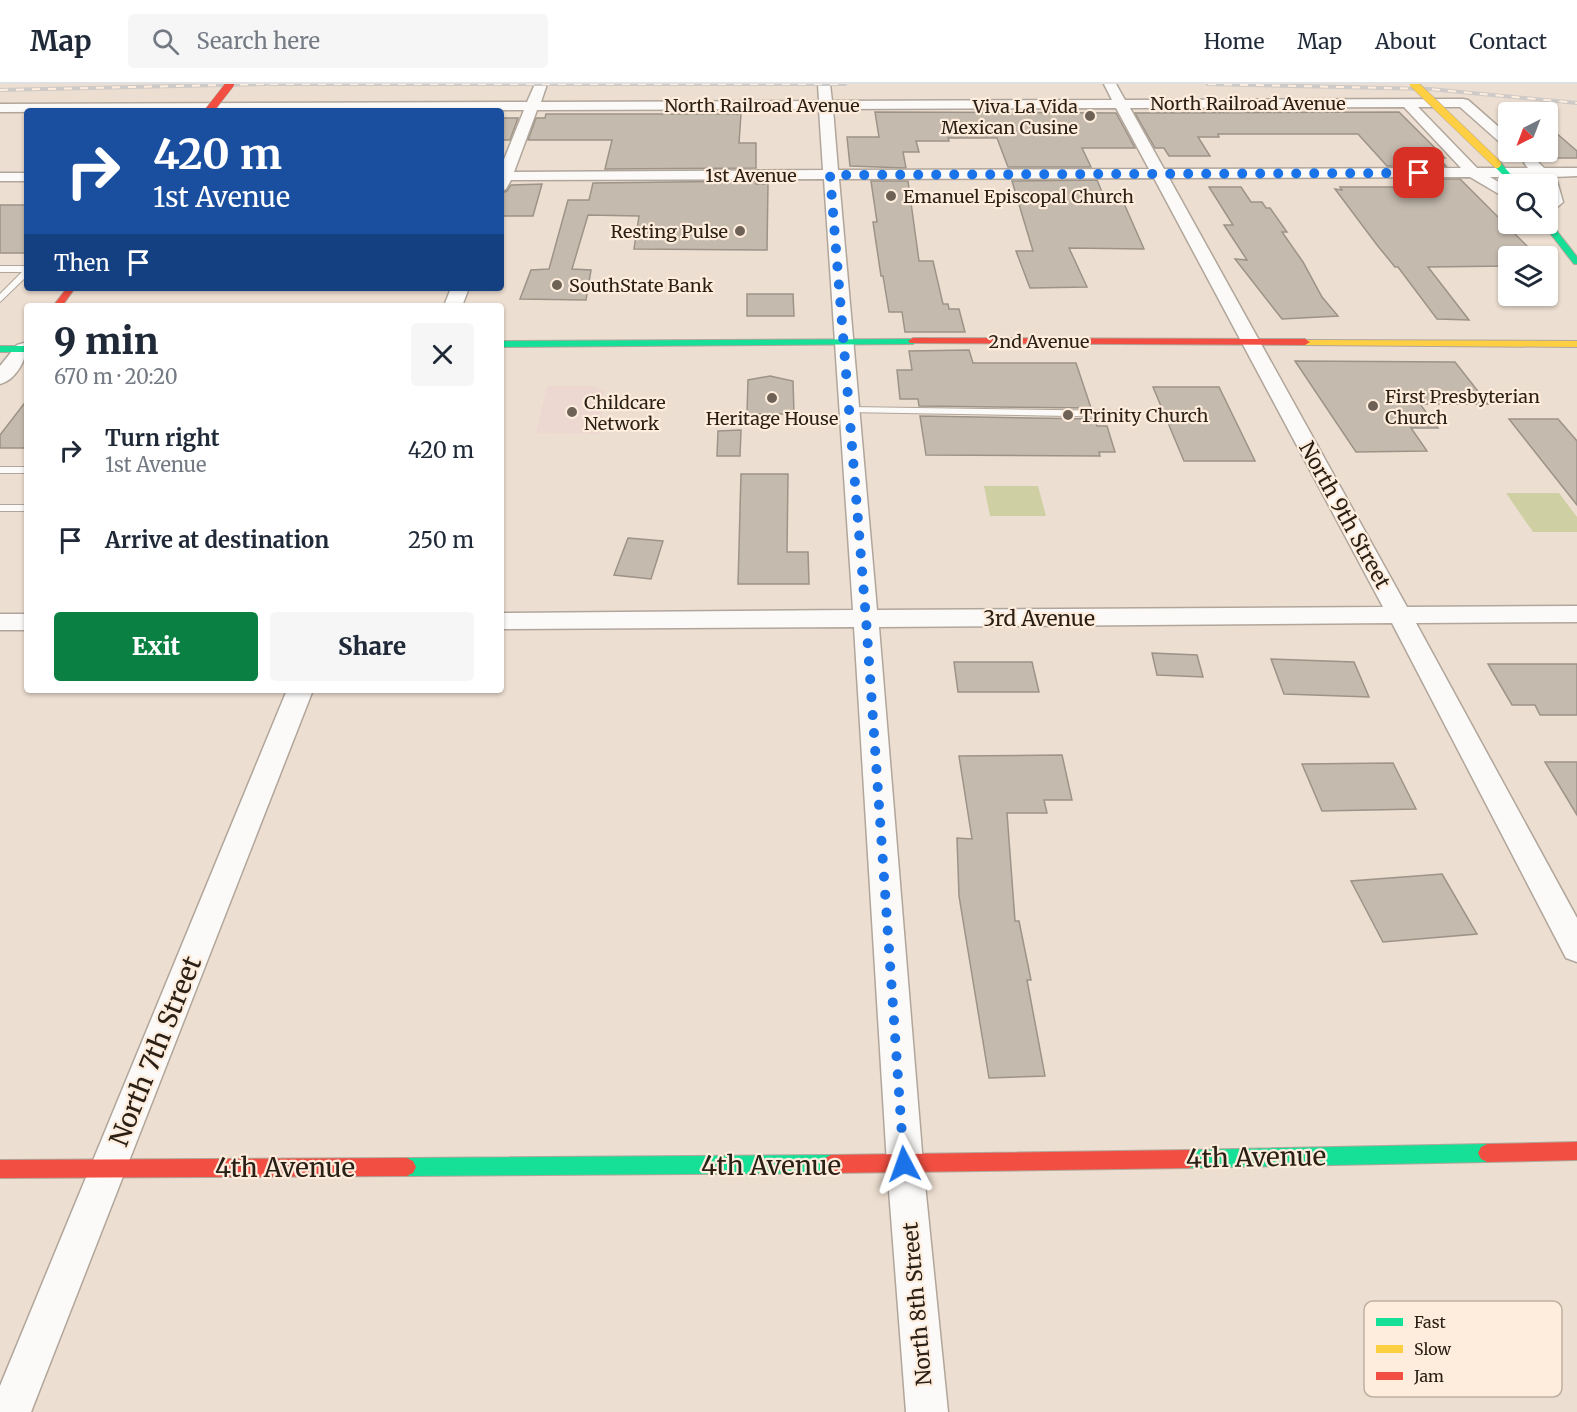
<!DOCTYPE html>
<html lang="en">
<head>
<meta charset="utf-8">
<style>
  body { margin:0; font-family:Merriweather,serif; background:#f6f6f7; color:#1f2937; height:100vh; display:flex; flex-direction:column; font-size:22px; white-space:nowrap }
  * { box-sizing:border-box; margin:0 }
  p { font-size:20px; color:#747a83 }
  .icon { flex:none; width:33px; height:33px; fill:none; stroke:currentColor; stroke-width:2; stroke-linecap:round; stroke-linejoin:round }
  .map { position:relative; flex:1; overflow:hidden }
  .sheet { position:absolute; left:24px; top:219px; width:480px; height:390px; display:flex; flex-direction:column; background:#fff; border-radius:6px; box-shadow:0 2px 4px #0004 }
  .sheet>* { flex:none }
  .guide { position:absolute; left:24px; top:24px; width:480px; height:183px; border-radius:6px; box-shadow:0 2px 4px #0004; background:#1a4fa0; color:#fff; overflow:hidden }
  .needle { width:39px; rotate:222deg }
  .controls { position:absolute; left:1498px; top:18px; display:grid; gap:12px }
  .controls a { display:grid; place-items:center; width:60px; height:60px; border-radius:6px; background:#fff; box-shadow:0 2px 4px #0004; font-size:30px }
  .pin { position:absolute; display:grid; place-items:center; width:51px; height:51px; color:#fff; margin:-26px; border-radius:12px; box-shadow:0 3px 9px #0006 }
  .me { position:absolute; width:66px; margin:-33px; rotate:356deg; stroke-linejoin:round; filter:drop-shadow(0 0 4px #0008) }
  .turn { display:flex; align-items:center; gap:21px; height:126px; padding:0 30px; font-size:27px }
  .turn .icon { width:78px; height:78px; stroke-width:2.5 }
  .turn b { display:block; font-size:42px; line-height:51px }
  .then { display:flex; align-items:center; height:57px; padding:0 30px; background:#0003; gap:12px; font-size:22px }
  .round { display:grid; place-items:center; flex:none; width:63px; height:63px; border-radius:6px; background:#f6f6f7 }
  .head { display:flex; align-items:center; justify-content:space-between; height:102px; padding:0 30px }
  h1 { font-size:36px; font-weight:800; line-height:45px }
  .cta { display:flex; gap:12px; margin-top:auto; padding:12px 30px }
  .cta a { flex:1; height:69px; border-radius:6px; background:#0b8043; color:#fff; font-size:24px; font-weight:800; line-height:69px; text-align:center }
  .cta a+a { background:#f6f6f7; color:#1f2937 }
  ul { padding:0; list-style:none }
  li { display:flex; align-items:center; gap:18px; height:90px; padding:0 30px }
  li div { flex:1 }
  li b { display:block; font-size:22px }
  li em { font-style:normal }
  header { display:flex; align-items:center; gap:36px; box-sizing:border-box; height:84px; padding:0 30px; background:#fff; border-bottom:2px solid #e0e1e3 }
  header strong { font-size:28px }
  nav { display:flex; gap:33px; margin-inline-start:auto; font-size:21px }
  .search { width:420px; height:54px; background:#f6f6f7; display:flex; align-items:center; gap:15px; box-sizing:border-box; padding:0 21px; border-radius:6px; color:#747a83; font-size:22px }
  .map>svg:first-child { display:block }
</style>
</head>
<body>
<header>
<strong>Map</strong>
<div class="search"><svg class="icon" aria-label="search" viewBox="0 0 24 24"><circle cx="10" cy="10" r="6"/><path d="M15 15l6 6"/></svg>Search here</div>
<nav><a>Home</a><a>Map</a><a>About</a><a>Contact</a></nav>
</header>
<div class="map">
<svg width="1577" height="1328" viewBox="0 0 1577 1328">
  <rect width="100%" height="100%" fill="#ecded0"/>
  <!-- education -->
  <path fill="#edd7d1" d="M547 302H595L604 307 600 350 536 349Z"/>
  <!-- green -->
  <path fill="#cfcfa4" d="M984 402H1038L1046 432H990Z
    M1506 409H1559L1577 433V448H1533Z"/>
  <!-- building -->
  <path fill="#c5baae" stroke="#9d9388" stroke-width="1.5" d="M875 28 1116 29 1135 64H1082L1091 83H1008L997 54H948L949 57H916L919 68H903L906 84 850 82 847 53H879Z
    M1399 28 1445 74H1438L1446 82H1387L1358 50H1218L1219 53H1198L1210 72H1169L1164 64H1155L1135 29Z
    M546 30H741L739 59H756V84L605 85 612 56H528L536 34H545Z
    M501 34H518L510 56H501Z
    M1548 42 1577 67V74H1544L1536 68H1548Z
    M1399 95H1460L1537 172H1509V182L1428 183 1469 236 1437 235 1398 183H1395L1377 161 1335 105 1342 106 1340 103H1406Z
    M1097 96 1105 115H1122L1144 165 1069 164 1087 203 1030 204 1016 167H1033L1012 97Z
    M756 97V100H768L767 166 634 165 639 132 588 131 572 185 591 186 586 216 520 215 531 186 549 185 568 116H589L593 99Z
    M871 97H908L919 177H933L943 220H948L949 225H959L965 248H905L902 228H889L883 192H881L873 138H877Z
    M542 100 533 132H501V109L507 107 511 101Z
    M1209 103H1241L1251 118H1262L1266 124H1270L1287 148H1282L1303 178 1322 213 1338 232 1282 235 1235 175 1247 176 1224 141H1233Z
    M0 121H27V169H0Z
    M747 210H793L794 232H747Z
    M969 266 973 279H1076L1091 324 919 322 918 315H900L897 286H912L909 267Z
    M1295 277 1455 278 1488 320H1420L1438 344H1411L1427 367 1356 368Z
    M770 292 793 297 794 330H747L748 296Z
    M1153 303H1219L1255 377H1184Z
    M27 316V364H0V351Z
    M920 332 1094 335 1097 342H1107L1115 368H1099L1100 372 926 371Z
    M1509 335H1558L1577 357V421Z
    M741 346 740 372H717L718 347Z
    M741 390H788L787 468H808L809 500H738Z
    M628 454 663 457 651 495 614 491Z
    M1152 569 1197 571 1203 593 1157 591Z
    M1271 575 1354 578 1369 613 1284 610Z
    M954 578H1032L1039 608H958Z
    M1488 580H1577V631H1540L1535 621H1512Z
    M1062 671 1072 716H1044L1047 729H1007L1015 837H1019L1031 896H1027L1045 992 989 994 959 812 957 754 972 755 959 672Z
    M1545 678H1577V731Z
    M1393 679 1416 725 1322 727 1302 680Z
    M1442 790 1477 850 1383 858 1351 797Z"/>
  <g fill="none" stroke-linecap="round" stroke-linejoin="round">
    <defs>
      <path id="lane" d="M0 182H27V192L0 218V210L22 188H0Z
        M850 323 1124 327 1129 330 1124 333 846 328 845 326Z
        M0 383H27V389H0Z
        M0 421H27V427H0Z"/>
      <path id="street" d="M535 0H547L541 18 819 17 818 0H830L832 17 1112 16 1104 0H1116L1125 16 1463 15 1468 16 1509 52V63L1504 62 1460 23H1418L1477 84H1528L1524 79 1531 75 1536 76 1544 84H1577V92L1554 93 1557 97 1563 118 1553 127 1548 129V100H1543L1537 93H1490L1509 104V116L1470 93 1169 94 1407 523 1577 522V538L1416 539 1577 834V878L1566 874 1392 539 879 543 923 1080 948 1328H906L887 1080 854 543 501 545V529L853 526 824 95 511 96 506 105 501 107V83L524 26 0 28V20L527 18ZM1404 23 1461 84 1164 85 1130 24ZM1116 24 1149 85 838 86 833 25ZM819 25 823 86 514 88 537 26ZM1154 94 1383 523 877 526 839 95Z
        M0 89H27V97H0Z
        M451 204H469L462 222H444Z
        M24 259 27 260C27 275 16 296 0 300V282L17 261Z
        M0 530H27V546H0Z
        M287 606H313L31 1328H0V1302Z"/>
      <path id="fast" d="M1494 78H1500L1519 100H1512L1494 82Z
        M1550 138 1577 173V180H1574L1543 140Z
        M916 255 918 257 913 260 501 263V257Z
        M0 262H27V268H0Z
        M1487 1060 1493 1063 1496 1069 1493 1075 1487 1078 1189 1084 1183 1081 1180 1075 1183 1069 1189 1066Z
        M831 1071 837 1074 840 1080 837 1086 831 1089 407 1092 401 1089 398 1083 401 1077 407 1074Z"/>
      <path id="slow" d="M1302 256 1577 257V263L1305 261 1300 258Z"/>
      <path id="jam" d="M67 204H75L62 222H53Z
        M913 254 1305 255 1310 258 1305 261 910 259 908 257Z
        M1577 1058V1076L1487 1078 1481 1075 1478 1069 1481 1063 1487 1060Z
        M1189 1066 1195 1069 1198 1075 1195 1081 1189 1084 831 1089 825 1086 822 1080 825 1074 831 1071Z
        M407 1074 413 1077 416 1083 413 1089 407 1092 0 1094V1076Z"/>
    </defs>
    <!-- lane casing -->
    <use href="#lane" stroke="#b1a69b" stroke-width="2"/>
    <!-- street casing -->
    <use href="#street" stroke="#b1a69b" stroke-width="3"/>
    <!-- fast casing -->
    <use href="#fast" stroke="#b1a69b" stroke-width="2"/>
    <!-- slow casing -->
    <use href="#slow" stroke="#b1a69b" stroke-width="2"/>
    <!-- jam casing -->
    <use href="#jam" stroke="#b1a69b" stroke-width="2"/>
    <!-- lane -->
    <use href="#lane" fill="#fcfaf8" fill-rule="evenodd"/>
    <!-- street -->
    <use href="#street" fill="#fcfaf8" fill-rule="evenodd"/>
    <!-- fast -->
    <use href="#fast" fill="#16e098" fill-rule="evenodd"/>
    <!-- slow -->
    <use href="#slow" fill="#ffcf43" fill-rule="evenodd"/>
    <!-- jam -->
    <use href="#jam" fill="#f24e42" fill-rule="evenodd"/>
    <defs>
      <path id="rail" d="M270 0H845
        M1208 0 1430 5 1577 19
        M0 6 266 0"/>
    </defs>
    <!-- rail casing -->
    <use href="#rail" stroke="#cecac7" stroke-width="4"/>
    <!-- rail -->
    <use href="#rail" stroke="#feeddd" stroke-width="2" stroke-dasharray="8" stroke-linecap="butt"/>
    <defs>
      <path id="slow-bridge" d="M1414 0 1497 80"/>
      <path id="jam-bridge" d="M209 27 230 0"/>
    </defs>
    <!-- slow-bridge casing -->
    <use href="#slow-bridge" stroke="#b1a69b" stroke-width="9" stroke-linecap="butt"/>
    <!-- jam-bridge casing -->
    <use href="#jam-bridge" stroke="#b1a69b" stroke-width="9" stroke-linecap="butt"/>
    <!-- slow-bridge -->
    <use href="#slow-bridge" stroke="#ffcf43" stroke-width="8"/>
    <!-- jam-bridge -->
    <use href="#jam-bridge" stroke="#f24e42" stroke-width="8"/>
  </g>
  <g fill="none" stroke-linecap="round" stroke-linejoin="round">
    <!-- route -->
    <path stroke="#1a73e8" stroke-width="10" stroke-dasharray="0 18" d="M904 1080 866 535 830 91 1419 89"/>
  </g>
  <!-- markers -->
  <g fill="#6e6257" stroke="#feeddd" stroke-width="2">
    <circle cx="1090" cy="32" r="6"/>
    <circle cx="891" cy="112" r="6"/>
    <circle cx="740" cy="147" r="6"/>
    <circle cx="557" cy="201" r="6"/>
    <circle cx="772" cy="314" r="6"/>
    <circle cx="1373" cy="322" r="6"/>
    <circle cx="572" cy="328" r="6"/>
    <circle cx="1068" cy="331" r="6"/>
  </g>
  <g text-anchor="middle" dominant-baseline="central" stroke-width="4.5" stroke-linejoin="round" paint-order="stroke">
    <!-- far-street labels -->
    <g font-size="18" fill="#2a2016" stroke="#feeddd">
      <text x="1248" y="19">North Railroad Avenue</text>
      <text x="762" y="21">North Railroad Avenue</text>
      <text x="751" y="91">1st Avenue</text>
      <text x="1039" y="257">2nd Avenue</text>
    </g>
    <!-- far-poi labels -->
    <g font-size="18" fill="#2a2016" stroke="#feeddd" text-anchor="start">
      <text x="1078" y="22" text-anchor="end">Viva La Vida<tspan x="1078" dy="21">Mexican Cusine</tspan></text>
      <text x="903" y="112">Emanuel Episcopal Church</text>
      <text x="728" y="147" text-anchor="end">Resting Pulse</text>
      <text x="569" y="201">SouthState Bank</text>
      <text x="1385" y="312">First Presbyterian<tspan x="1385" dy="21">Church</tspan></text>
      <text x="584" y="318">Childcare<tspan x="584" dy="21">Network</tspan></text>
      <text x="1080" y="331">Trinity Church</text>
      <text x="772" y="334" text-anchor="middle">Heritage House</text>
    </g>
    <!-- street labels -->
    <g font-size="21" fill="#2a2016" stroke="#feeddd">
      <text transform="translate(1345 431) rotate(61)">North 9th Street</text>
      <text x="1039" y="534">3rd Avenue</text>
      <text transform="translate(917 1220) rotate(-95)">North 8th Street</text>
    </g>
    <!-- near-street labels -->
    <g font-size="26" fill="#2a2016" stroke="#feeddd">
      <text transform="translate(155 967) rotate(-68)">North 7th Street</text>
      <text transform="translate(1256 1073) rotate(-1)">4th Avenue</text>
      <text x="771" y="1081">4th Avenue</text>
      <text x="285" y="1083">4th Avenue</text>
    </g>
  </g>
  <!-- legend -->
  <rect x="1364" y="1217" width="198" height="96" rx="9" fill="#feeddd" stroke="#beb0a1" stroke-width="1.5"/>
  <rect x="1376" y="1234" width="27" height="8" fill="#16e098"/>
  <rect x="1376" y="1261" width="27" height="8" fill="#ffcf43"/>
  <rect x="1376" y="1288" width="27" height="8" fill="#f24e42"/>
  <g font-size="16" fill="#2a2016">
    <text x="1414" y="1244">Fast</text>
    <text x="1414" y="1271">Slow</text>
    <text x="1414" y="1298">Jam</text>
  </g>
</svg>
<div class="controls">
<a><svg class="needle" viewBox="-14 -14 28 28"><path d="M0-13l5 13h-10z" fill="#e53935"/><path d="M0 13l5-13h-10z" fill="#747a83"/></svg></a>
<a><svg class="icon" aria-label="search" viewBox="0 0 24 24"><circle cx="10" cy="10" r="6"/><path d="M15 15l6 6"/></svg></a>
<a><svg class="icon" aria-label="layers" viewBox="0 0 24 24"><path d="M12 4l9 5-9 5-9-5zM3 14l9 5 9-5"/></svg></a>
</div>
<div class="pin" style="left:1419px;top:89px;background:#d93025"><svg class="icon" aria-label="arrive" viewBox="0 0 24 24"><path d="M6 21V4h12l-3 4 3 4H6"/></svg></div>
<svg class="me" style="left:904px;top:1080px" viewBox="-20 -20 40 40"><path d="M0-17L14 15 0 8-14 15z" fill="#1a73e8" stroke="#fff" stroke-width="4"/></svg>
<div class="guide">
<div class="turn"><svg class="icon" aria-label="right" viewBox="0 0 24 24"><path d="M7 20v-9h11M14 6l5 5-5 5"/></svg><div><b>420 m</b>1st Avenue</div></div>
<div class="then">Then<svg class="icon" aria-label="arrive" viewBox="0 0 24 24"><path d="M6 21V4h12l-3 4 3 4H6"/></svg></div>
</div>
<section class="sheet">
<div class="head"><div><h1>9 min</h1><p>670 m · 20:20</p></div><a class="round"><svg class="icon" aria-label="close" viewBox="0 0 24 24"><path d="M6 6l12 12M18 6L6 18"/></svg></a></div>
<ul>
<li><svg class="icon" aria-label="right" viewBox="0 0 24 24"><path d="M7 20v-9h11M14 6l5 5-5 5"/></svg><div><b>Turn right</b><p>1st Avenue</p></div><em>420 m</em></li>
<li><svg class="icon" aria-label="arrive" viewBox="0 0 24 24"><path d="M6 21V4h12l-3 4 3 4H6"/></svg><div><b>Arrive at destination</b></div><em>250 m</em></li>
</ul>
<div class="cta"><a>Exit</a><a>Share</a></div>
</section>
</div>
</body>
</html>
